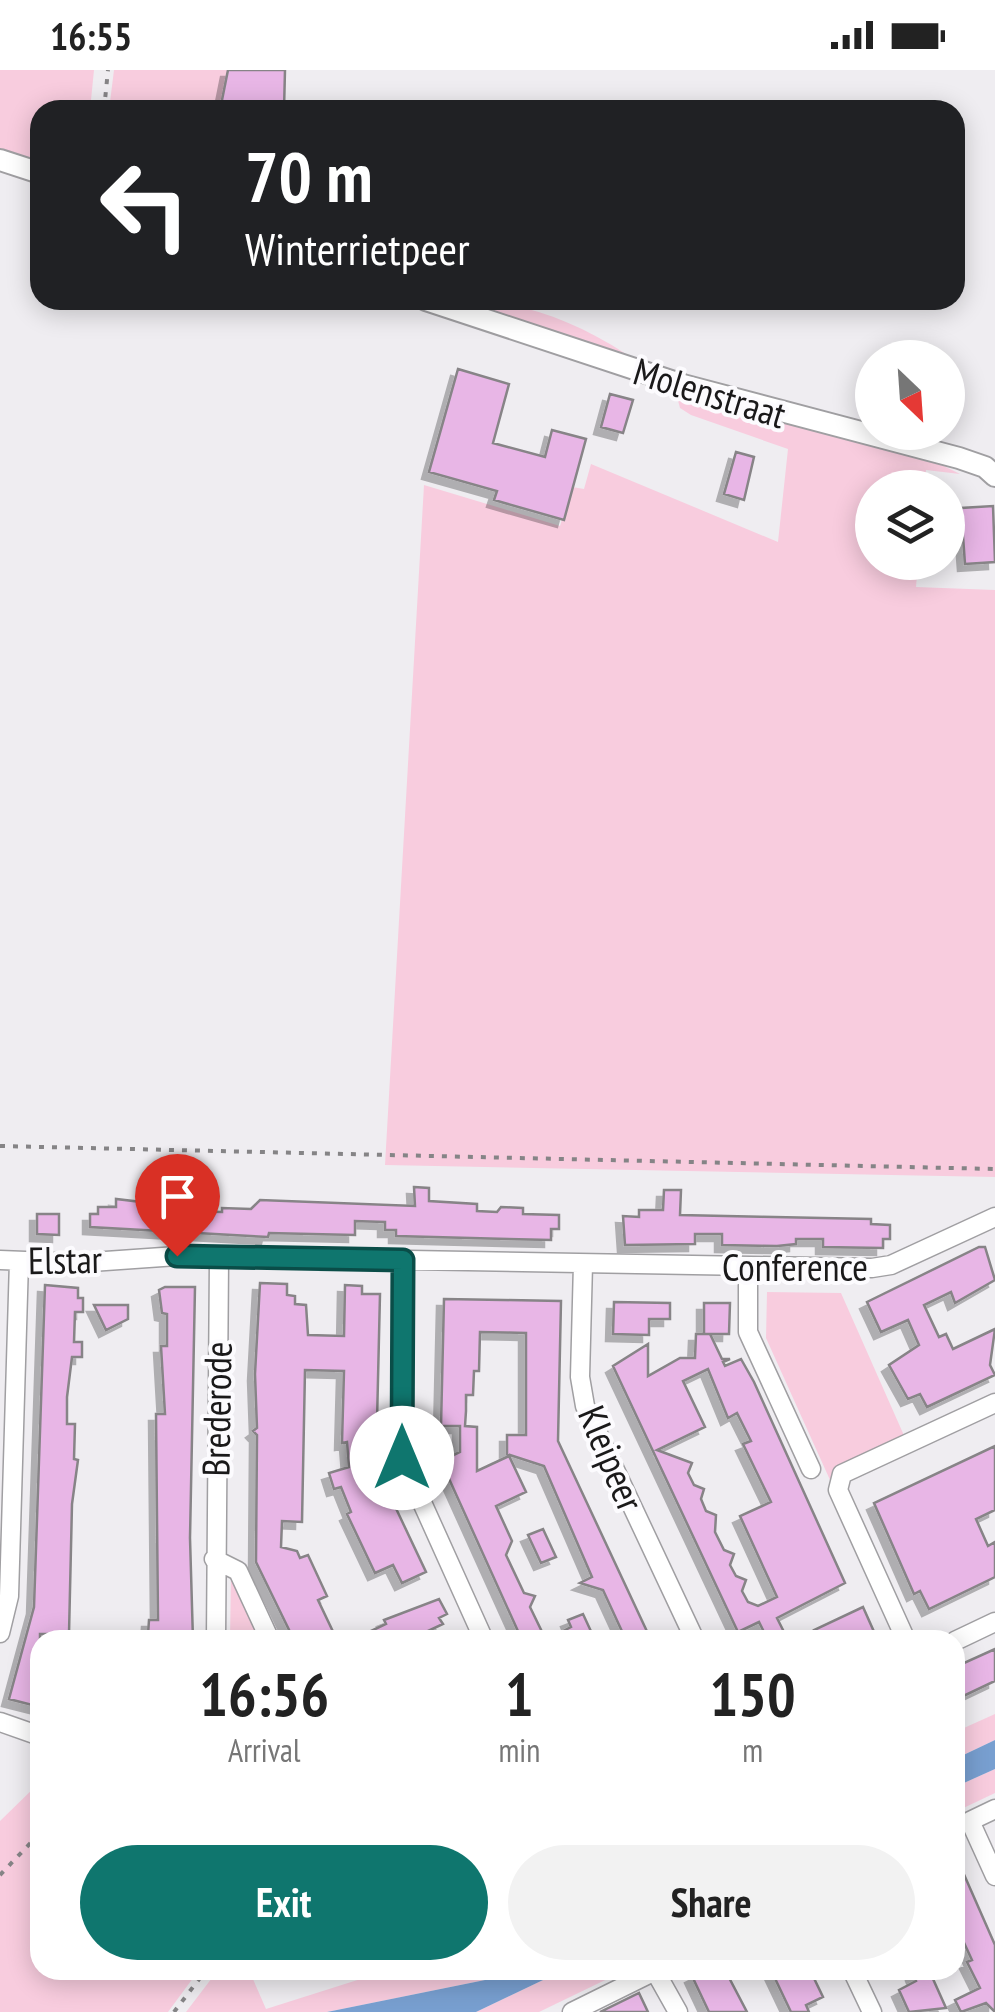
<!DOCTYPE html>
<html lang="en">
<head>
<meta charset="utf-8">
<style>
  body { margin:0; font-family:"PT Sans Narrow",sans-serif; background:#f2f2f2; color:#222; height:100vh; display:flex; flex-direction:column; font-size:38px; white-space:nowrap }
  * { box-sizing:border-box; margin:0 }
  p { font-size:32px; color:#767676 }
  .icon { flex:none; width:55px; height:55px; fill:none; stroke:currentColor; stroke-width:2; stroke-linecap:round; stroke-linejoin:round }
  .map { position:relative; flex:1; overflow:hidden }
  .panel { position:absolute; left:30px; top:1560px; width:935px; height:350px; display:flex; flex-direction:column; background:#fff; border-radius:30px; box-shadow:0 5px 25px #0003 }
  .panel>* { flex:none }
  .hud { position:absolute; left:30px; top:30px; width:935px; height:210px; border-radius:30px; box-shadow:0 5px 25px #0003; background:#202124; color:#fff; overflow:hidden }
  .needle { width:65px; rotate:155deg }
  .controls { position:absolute; left:855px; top:270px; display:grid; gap:20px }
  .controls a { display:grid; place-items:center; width:110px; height:110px; border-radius:50%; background:#fff; box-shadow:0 5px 25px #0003; font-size:50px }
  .pin { position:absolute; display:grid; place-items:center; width:85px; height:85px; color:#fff; margin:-102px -42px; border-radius:50% 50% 50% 0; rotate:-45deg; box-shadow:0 0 10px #0007 }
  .pin .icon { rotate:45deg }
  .me { position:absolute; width:110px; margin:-55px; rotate:0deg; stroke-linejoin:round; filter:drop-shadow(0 0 8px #0008) }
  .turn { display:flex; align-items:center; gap:35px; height:210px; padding:0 50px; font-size:45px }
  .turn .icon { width:130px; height:130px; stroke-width:2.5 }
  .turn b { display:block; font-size:70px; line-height:85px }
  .eta { display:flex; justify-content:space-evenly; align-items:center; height:170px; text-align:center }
  .eta b { font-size:60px; font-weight:800; line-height:70px }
  .cta { display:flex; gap:20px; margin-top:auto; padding:20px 50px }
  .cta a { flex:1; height:115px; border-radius:60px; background:#0f766e; color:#fff; font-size:40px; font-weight:800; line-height:115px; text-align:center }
  .cta a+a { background:#f2f2f2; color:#222 }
  .status { display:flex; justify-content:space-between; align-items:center; height:70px; padding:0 50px; background:#fff; direction:ltr }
  .status svg { height:28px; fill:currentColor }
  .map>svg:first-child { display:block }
</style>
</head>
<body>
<div class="status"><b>16:55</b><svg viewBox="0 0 49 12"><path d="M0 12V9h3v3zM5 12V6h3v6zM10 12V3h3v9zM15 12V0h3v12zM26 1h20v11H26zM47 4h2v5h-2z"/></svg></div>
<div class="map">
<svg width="995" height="1942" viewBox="0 0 995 1942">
  <defs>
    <filter id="shadow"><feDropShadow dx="-7" dy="7" stdDeviation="0" flood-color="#0004"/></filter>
  </defs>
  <rect width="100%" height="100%" fill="#efedf1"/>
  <!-- green -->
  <path fill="#f8ccde" d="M0 0H94L90 40H40V94L0 81Z
    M114 0H228L222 40H109Z
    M457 230C520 230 573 250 626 284Z
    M676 323 944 396 960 404 926 400 924 417 872 418V492L918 493 916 517 995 520V1107L385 1095 424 415 560 456 572 417 584 419 591 394 778 472 788 379 691 345 680 338Z
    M767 1222 841 1223 906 1370 835 1403 830 1410 766 1268Z
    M231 1505 267 1570H230Z
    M995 1644V1670L955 1689V1662Z
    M995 1699V1723L955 1742V1717Z
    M40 1712V1900H199L168 1942H0V1751Z
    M218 1900H249L266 1939 389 1900H508L485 1910 327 1942H186Z
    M564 1900H626L539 1942H476Z"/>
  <!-- water -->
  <path fill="#789fd0" d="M995 1670V1699L955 1717V1689Z
    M508 1900H564L476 1942H327L485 1910Z"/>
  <!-- building -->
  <path fill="#e8b6e6" stroke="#878487" stroke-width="2.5" fill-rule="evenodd" filter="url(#shadow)" d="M228 0H285L284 40 221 35Z
    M458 299 509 314 493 373 545 387 552 360 586 369 564 450 494 430 497 421 429 402Z
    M610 324 633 330 623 363 601 357Z
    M736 382 754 387 744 430 724 424Z
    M993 436 995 492 965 494 961 438Z
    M414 1117 429 1118V1131L477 1134V1141L497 1142 501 1137 523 1138V1144L559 1145V1159H551V1170L396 1166V1160H385V1152L355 1151V1165L269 1163 268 1167 90 1157V1144H98V1137H116V1129L167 1135V1126L185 1127V1141L222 1142V1138L251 1139 260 1130 415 1136Z
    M664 1120H681L680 1145 871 1149V1154L890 1155V1169H883V1178L823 1177V1169H796V1174L777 1176 722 1175V1164H695V1174L625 1175 623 1146 639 1147V1140H663Z
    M37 1144H59V1165L37 1164Z
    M979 1177H985L995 1210 955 1233 951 1222 924 1235 939 1267 946 1264 953 1279 995 1259 990 1295 995 1305 927 1337 920 1324 908 1329 889 1295 919 1275 908 1250 881 1262 867 1232Z
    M260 1213 287 1214V1225L295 1226V1234L306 1235 308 1265 344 1266 345 1215 362 1216V1224H380L376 1394 386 1408 384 1413 426 1502 402 1513 393 1495 375 1503 347 1444 351 1442 341 1417 334 1419 329 1403 349 1397 347 1372 342 1373 344 1301 305 1300 302 1452 282 1451 281 1477 297 1481 300 1488 308 1485 327 1526 318 1530 337 1570H294L256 1492 257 1365 253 1361 257 1358 255 1304Z
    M45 1215 78 1218V1228H83V1242H75L74 1272H82V1287H72L67 1327V1354H75L74 1389 78 1390 72 1434 69 1564H40V1637L9 1629 34 1537Z
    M165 1217H195L190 1468 193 1570 148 1565 149 1550H158L156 1344H165L161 1276H167V1244L162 1243 159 1220Z
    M444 1229 561 1231 558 1371 651 1570H626L603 1520 580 1513 592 1507 544 1396 507 1384V1365H526V1263L480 1262 479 1301H474L473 1325H466V1341L465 1356 477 1357V1401L509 1386 526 1422 496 1436 512 1471 506 1485 524 1523 535 1526 530 1537 546 1570 571 1557 568 1550 583 1544 595 1570H522L441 1391 460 1382V1356H441Z
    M614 1232 670 1233V1249H649V1265L613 1264Z
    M704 1233H730L729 1264H704Z
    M94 1235H128V1249L106 1260Z
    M696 1264H710L722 1289H730L723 1292 725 1296 741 1289 754 1312 845 1513 777 1548 788 1570H768L759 1552 738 1562 613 1296 648 1274V1306L680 1288H695ZM708 1299 728 1348 737 1343 751 1371 743 1374 771 1432 740 1446 777 1527 758 1536 748 1532 742 1521 746 1510 736 1506 730 1495 734 1484 724 1480 715 1462 716 1445 706 1441 701 1429 704 1419 694 1415 688 1403 692 1393 657 1380 705 1357 683 1311Z
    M995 1376V1440L976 1449 988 1476 995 1472V1507L929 1539 920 1521 914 1524 874 1433Z
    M543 1459 556 1487 541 1493 528 1465Z
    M439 1529 447 1544 439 1548 443 1554 409 1570H352L386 1554 384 1550Z
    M863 1537 875 1564 862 1570H819L814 1560Z
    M995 1579V1611L955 1630V1597Z
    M955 1784 995 1875V1942L986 1933 961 1942 955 1930 980 1918 967 1892 972 1890 959 1862 955 1864Z
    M704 1900H725L747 1942H709L692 1906Z
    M771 1900H810L823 1927 806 1935 809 1942H791Z
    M921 1900H929L946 1938 909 1942 899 1920 916 1911 913 1904Z
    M639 1923 648 1942H600Z"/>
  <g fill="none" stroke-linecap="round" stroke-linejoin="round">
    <defs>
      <path id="minor" d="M403 1189 402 1388 484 1570
        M0 1190 77 1193 177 1186 872 1198 891 1195 995 1147
        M583 1194 580 1307 585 1336 695 1570
        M748 1196V1262L811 1399
        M214 1489 238 1501 270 1570
        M0 1563 9 1526 19 1191
        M216 1570 219 1189
        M906 1570 838 1420 842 1404 995 1333
        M955 1571 995 1552
        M0 1652 40 1666
        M995 1739 970 1751 995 1806
        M852 1900 872 1942
        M572 1942 655 1901 678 1942"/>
      <path id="tertiary" d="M0 90 40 103
        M426 230 683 315 959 388 985 397 995 406"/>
    </defs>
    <!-- minor casing -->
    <use href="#minor" stroke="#a09fa2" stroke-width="21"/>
    <!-- tertiary casing -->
    <use href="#tertiary" stroke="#a09fa2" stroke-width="24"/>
    <!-- path -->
    <path stroke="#858486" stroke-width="4" stroke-dasharray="5 8" stroke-linecap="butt" d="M104 40 108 0
      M0 1076 995 1099
      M0 1805 40 1763
      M174 1942 206 1900"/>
    <!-- minor -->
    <use href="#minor" stroke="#fff" stroke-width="18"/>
    <!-- tertiary -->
    <use href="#tertiary" stroke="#fff" stroke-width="20"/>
  </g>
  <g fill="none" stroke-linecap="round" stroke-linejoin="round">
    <defs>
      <path id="route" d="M177 1186 403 1190 402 1388"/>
    </defs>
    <!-- route casing -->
    <use href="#route" stroke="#0a4d48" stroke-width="25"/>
    <!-- route -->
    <use href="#route" stroke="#0f766e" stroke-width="18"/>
  </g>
  <g text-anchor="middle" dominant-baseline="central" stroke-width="8" stroke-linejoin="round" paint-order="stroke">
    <!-- street labels -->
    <g font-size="38" fill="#1a191a" stroke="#fcfbfe">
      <text transform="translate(710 322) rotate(17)">Molenstraat</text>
      <text transform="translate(65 1189) rotate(-1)">Elstar</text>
      <text x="795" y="1196">Conference</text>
      <text transform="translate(216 1339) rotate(-89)">Brederode</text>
      <text transform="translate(612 1388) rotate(67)">Kleipeer</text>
    </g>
  </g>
</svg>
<div class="controls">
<a><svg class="needle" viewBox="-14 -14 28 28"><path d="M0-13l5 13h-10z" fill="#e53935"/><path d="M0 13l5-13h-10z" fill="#767676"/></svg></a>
<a><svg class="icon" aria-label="layers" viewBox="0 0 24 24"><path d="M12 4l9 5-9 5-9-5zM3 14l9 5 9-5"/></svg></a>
</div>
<div class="pin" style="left:177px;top:1186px;background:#d93025"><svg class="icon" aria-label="arrive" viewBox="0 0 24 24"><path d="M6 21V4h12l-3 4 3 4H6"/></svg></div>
<svg class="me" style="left:402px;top:1388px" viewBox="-20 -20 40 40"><circle r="19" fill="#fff"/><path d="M0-13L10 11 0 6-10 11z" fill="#0f766e"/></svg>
<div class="hud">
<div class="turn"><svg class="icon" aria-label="left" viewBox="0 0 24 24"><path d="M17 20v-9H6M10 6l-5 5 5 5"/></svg><div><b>70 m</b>Winterrietpeer</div></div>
</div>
<section class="panel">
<div class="eta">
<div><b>16:56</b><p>Arrival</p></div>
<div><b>1</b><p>min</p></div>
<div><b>150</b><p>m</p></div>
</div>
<div class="cta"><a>Exit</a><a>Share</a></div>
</section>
</div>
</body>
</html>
